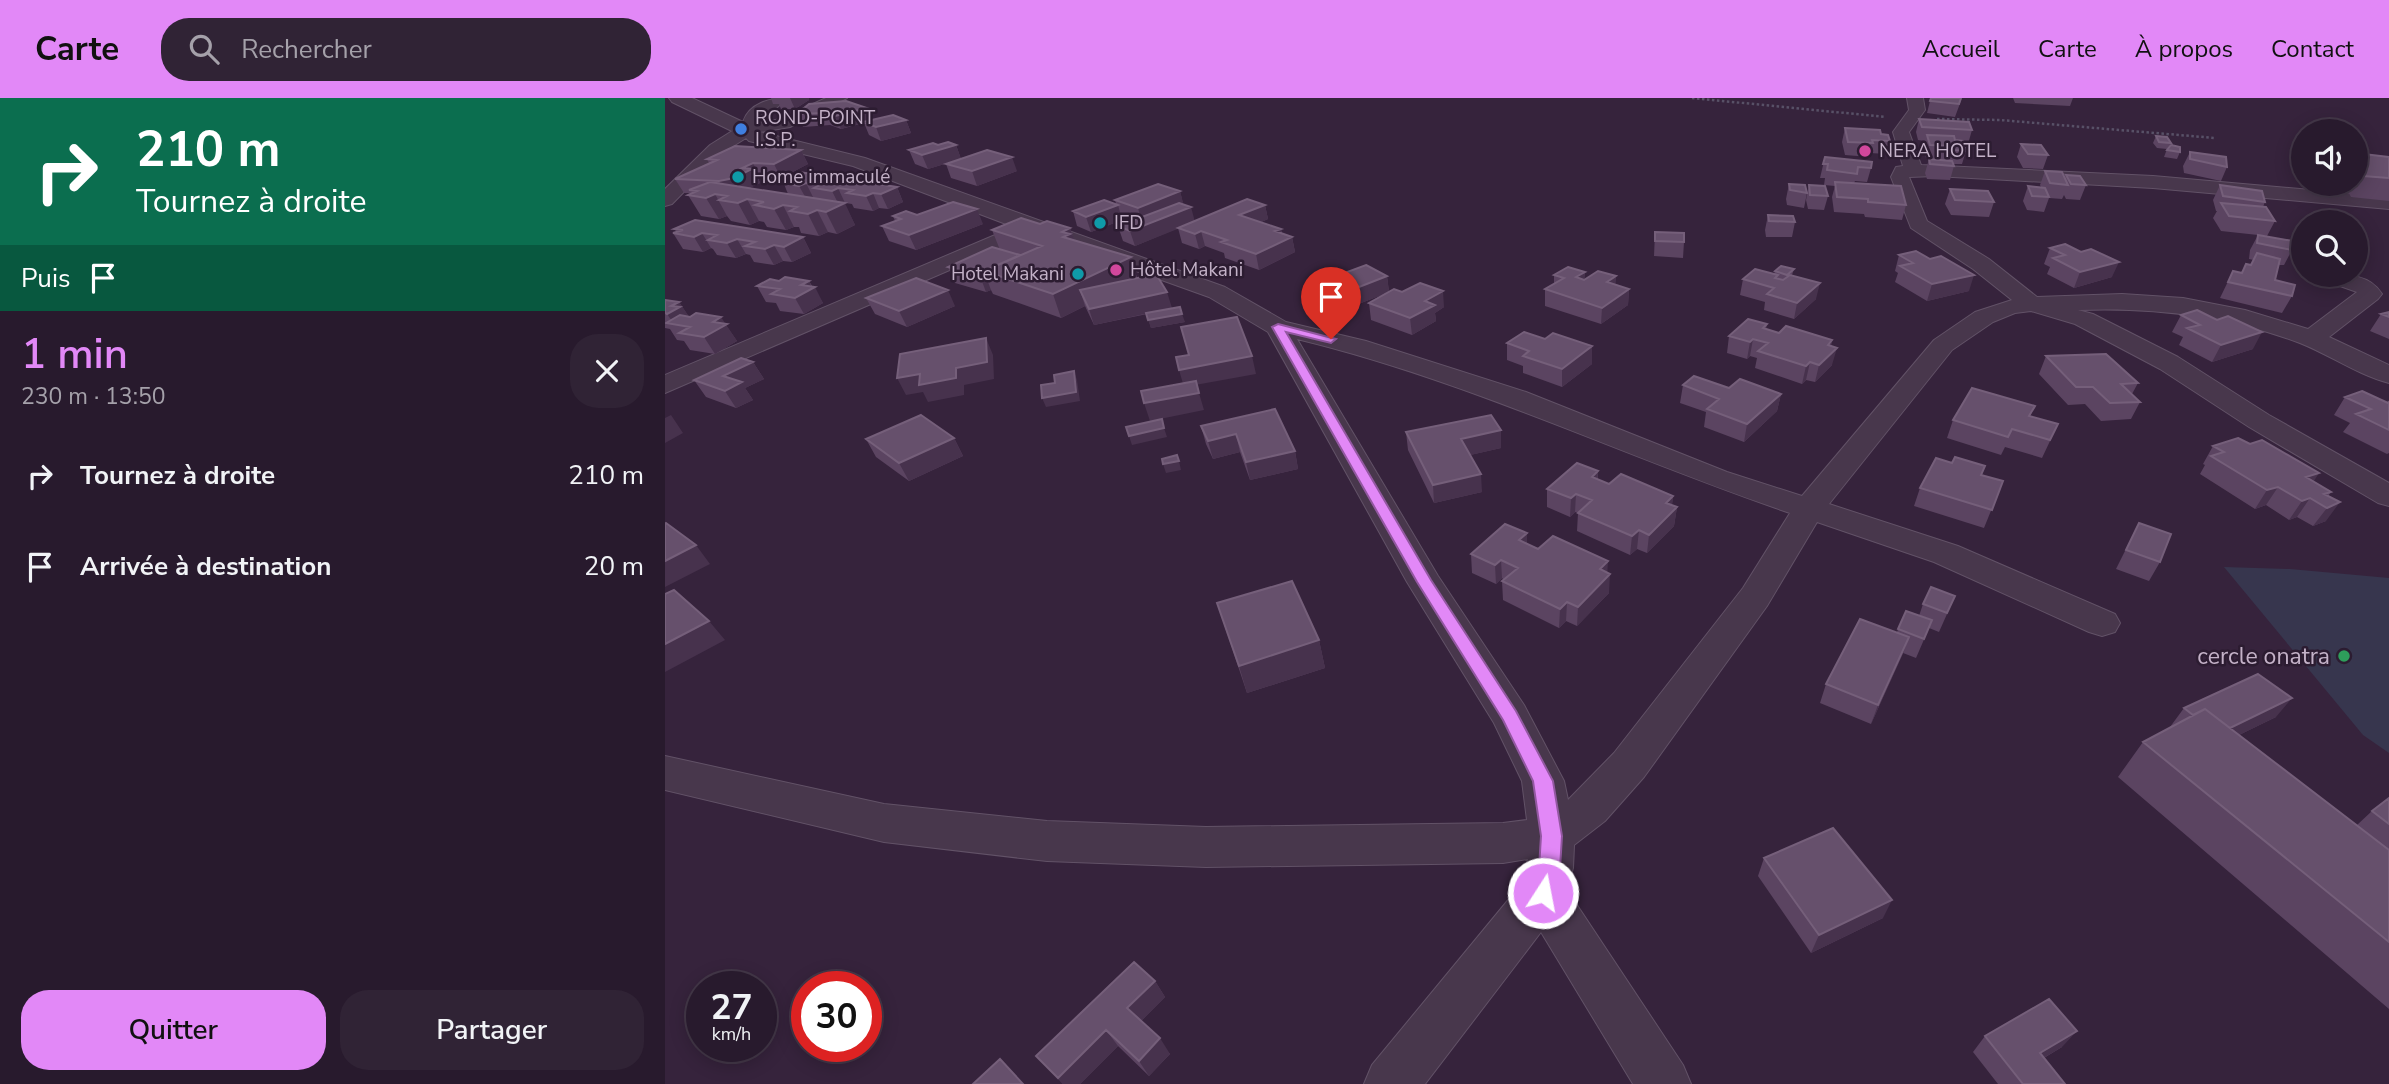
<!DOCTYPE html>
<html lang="fr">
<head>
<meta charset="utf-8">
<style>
  body { margin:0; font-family:"Nunito Sans",sans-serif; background:#302335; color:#f1f3f6; height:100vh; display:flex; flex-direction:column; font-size:26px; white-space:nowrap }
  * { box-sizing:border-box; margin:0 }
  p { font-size:23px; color:#a5a1aa }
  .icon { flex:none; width:38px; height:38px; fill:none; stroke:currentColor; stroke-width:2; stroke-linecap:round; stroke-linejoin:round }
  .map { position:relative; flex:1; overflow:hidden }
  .panel { display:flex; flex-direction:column; background:#281a2d; width:665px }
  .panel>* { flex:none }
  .hud { background:#0b6e4f; color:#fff; overflow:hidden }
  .fabs { position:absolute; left:1626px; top:21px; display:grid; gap:14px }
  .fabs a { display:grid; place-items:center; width:77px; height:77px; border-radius:50%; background:#281a2d; box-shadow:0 4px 18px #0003,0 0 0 2px #443849; font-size:35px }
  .speed { position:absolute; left:21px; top:873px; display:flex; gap:14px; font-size:35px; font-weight:700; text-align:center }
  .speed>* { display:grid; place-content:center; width:91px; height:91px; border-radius:50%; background:#281a2d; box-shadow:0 4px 18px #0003,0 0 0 2px #443849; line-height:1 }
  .speed small { font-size:18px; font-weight:400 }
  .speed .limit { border:10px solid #d22; background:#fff; color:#111 }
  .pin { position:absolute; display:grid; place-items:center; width:60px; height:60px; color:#fff; margin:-72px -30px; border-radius:50% 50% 50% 0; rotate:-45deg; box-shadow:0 0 7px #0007 }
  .pin .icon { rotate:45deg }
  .me { position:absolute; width:77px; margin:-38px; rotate:11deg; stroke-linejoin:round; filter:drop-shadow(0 0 5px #0008) }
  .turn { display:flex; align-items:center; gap:24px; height:147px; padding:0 21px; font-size:32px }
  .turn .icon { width:91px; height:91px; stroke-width:2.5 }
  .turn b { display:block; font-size:49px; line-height:60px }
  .then { display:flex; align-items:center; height:66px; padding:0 21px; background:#0003; gap:14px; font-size:26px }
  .round { display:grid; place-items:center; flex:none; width:74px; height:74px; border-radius:28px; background:#302335 }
  .overview { display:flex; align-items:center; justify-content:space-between; height:119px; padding:0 21px }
  h1 { font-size:42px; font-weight:600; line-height:52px; color:#e288f7 }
  .cta { display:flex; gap:14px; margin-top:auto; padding:14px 21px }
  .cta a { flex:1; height:80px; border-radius:28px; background:#e288f7; color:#111; font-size:28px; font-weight:600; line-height:80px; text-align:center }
  .cta a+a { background:#302335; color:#f1f3f6 }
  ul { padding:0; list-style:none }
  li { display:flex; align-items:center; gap:21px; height:91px; padding:0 21px }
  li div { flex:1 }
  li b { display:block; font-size:26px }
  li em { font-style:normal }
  header { display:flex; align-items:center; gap:42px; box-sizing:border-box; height:98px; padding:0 35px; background:#e288f7; color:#111 }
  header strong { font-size:33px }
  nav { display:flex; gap:38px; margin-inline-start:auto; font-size:24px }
  .search { width:490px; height:63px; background:#302335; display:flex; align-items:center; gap:18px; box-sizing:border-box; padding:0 24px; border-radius:28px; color:#a5a1aa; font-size:26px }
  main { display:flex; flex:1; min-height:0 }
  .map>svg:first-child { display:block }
</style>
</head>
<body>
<header>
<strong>Carte</strong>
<div class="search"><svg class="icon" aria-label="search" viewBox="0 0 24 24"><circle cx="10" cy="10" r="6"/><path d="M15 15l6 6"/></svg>Rechercher</div>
<nav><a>Accueil</a><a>Carte</a><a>À propos</a><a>Contact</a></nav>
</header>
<main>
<section class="panel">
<div class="hud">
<div class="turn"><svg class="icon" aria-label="right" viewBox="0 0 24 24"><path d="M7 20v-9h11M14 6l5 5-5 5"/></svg><div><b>210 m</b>Tournez à droite</div></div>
<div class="then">Puis<svg class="icon" aria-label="arrive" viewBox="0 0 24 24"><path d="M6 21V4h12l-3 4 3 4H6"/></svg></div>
</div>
<div class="overview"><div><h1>1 min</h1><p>230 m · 13:50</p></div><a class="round"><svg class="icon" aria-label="close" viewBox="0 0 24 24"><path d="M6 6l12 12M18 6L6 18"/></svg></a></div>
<ul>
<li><svg class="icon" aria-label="right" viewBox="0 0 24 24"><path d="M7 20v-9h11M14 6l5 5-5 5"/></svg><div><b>Tournez à droite</b></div><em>210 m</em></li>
<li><svg class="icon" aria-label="arrive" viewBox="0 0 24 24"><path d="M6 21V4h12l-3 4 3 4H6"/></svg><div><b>Arrivée à destination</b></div><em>20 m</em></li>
</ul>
<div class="cta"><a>Quitter</a><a>Partager</a></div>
</section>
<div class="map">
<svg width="1724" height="986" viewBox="0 0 1724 986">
  <rect width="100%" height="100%" fill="#36233c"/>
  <!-- green -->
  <path fill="#37364e" d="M1559 469 1625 471 1724 480V655L1698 637Z"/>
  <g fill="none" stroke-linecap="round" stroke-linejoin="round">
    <defs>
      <path id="minor" d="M161 0H182L125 29 95 34 200 60 560 189 621 224 701 243 861 294 1062 374 1137 398 1269 242 1310 214 1347 202 1308 171 1246 130 1226 79 1231 69 1238 68 1228 34 1244 12 1242 0H1258L1260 12 1244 34 1256 67 1488 78 1724 99V111L1488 90 1270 78 1244 79 1262 123 1324 161 1372 199 1457 196 1518 200 1580 212 1643 231 1692 194 1658 182 1655 177C1678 177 1703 174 1717 196L1713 201 1664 239 1724 267V285C1693 277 1665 257 1635 245 1563 218 1490 209 1413 212L1428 216 1513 259 1604 317 1724 385V408L1713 405 1584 329 1495 271 1410 226 1366 213 1350 215 1328 224 1287 252 1164 406 1293 448 1450 516 1455 525 1450 534 1437 538 1424 534 1269 464 1152 424 1102 508 979 679 940 723 909 747 908 770 902 792 1018 967 1026 986H968L876 834 760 986H699L707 967 858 784 863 761 838 765 541 769 382 763 219 744 0 692V658L219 706 382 723 541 729 838 725 862 722 857 683 829 625 742 484 603 234 544 199 368 136 0 295V277L349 129 188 68 84 43 81 40 57 55 7 106 0 108V91L45 47 72 30 115 21ZM632 241C802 282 960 359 1125 415L1078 490 949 655 903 702 899 683 859 607 773 478Z"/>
      <path id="tertiary" d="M4 0H27L78 24C84 5 105 0 123 0L97 22 94 33 69 34 7 4Z"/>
    </defs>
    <!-- minor casing -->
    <use href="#minor" stroke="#625267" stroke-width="2"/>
    <!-- tertiary casing -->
    <use href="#tertiary" stroke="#625267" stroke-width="2"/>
    <!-- path -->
    <path stroke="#585167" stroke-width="2.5" stroke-dasharray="2.5 2.5" stroke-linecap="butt" d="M1027 0 1221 19
      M1272 21 1335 22 1550 40"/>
    <!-- minor -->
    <use href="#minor" fill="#48374c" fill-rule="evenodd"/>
    <!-- tertiary -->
    <use href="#tertiary" fill="#48374c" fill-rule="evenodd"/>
  </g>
  <!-- wall -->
  <path fill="#5b4461" d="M106 0H144V2L130 11H116L114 6H108Z
    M1297 0 1290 19 1262 15 1265 3Z
    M1348 0H1408L1405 8 1350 5Z
    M144 6 208 22H241L246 35 216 43 204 37 199 25 176 31 165 27 138 29 132 16Z
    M1254 21 1307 32 1303 46 1299 45 1301 53 1297 66H1288L1289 68 1285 82 1262 81 1260 75 1264 61 1283 62 1261 60 1258 50 1260 43 1253 42 1251 34Z
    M1180 30 1216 36 1225 43 1221 56 1205 55V59L1180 57 1177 44Z
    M1491 38 1506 45 1504 50 1515 54 1512 61 1499 59 1502 51 1492 50 1488 45Z
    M1356 46 1383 57 1378 71 1358 70 1352 59Z
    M291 47 296 61 263 71 250 66 244 52Z
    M136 52 143 66 116 80 95 79 93 80 95 85 84 90 123 96 117 81 232 89 238 104 223 111 214 110 208 113 189 110 187 106 180 105H179L190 127 172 136 163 134 154 138 136 135 134 129H129L121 132 102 129 99 124 94 123 85 127 66 123 62 118 54 121 36 118 23 97 26 95H19L10 81 44 65 42 61Z
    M1525 54 1562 69 1556 83 1519 75 1518 68Z
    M1690 55 1724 59V103L1686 99 1679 86H1690Z
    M1160 59 1206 70 1202 84 1190 83 1189 85 1241 107 1237 122 1200 119 1199 116 1169 114 1167 99 1170 88 1159 87 1160 80H1155Z
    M281 66 352 73 312 88 286 80Z
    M1380 73 1400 80 1401 77 1421 87 1415 102 1401 101 1399 97 1397 101 1384 100 1379 114 1362 112 1358 103 1363 88 1376 89 1375 87Z
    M1124 86 1142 95 1139 110 1122 107 1121 101Z
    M1144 87 1163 98 1159 112 1143 111 1141 102Z
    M1555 87 1600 104 1598 109 1610 123 1602 138 1594 137 1627 152 1619 167H1614L1610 182 1627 198 1617 215 1555 200 1568 173 1576 175 1581 166 1586 167 1589 162 1584 161 1585 152 1593 137 1556 133 1548 120 1552 113H1551L1548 102Z
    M1285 91 1329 104 1324 119 1286 117 1280 106Z
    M515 93 518 106 530 123 600 107 603 121 596 124 616 131 617 135 627 139 630 154 594 172 560 160 559 155 540 148 534 151 517 145 513 130 470 148 458 143 453 128 469 122 456 117 457 122 426 134 412 128 408 113 451 106 450 102Z
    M252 117 318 126 251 152 224 143 217 128 230 123 228 118Z
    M1103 117 1130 124 1127 139H1101L1100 132Z
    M375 126 405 130 409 142 466 159 472 180 507 210 520 224 486 230 482 216 429 227 420 208 396 220 328 196 326 192 321 194 290 185 283 169 335 152 327 132Z
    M9 131 138 139 146 155 127 164 118 163 109 167 89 164 85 157 81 156 71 160 52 157 48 151 46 150 38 154 18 151 8 135 12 134Z
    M990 134 1019 144 1018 160 989 158Z
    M1385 150 1416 154 1447 179 1409 190 1382 176 1385 169 1379 166Z
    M1234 157 1304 193 1262 203 1230 184 1233 175 1230 173Z
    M1129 171 1127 177 1151 201 1129 221 1099 212 1100 204 1075 197 1078 181 1109 176 1110 173Z
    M920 174 919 182 951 178 950 186 964 191 963 207 936 226 880 208V191L889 186V177Z
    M722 178 724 194 681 211 661 200 658 183Z
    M114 183H144L158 205 139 216 115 213 111 205 101 204 92 188Z
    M201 200 290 208 242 229 210 216Z
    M0 202 14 204 24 219 60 226 72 243 50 256 25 252 19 243 12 242 5 231 0 230Z
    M704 205 779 209 770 215 771 223 747 237 706 222Z
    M1724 214V241L1705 233 1716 216Z
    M1516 217 1588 251 1547 264 1514 247 1518 239 1507 234Z
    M1102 226 1101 231 1114 235 1167 242 1166 248 1167 267 1150 284 1141 282 1137 286 1090 270 1092 260 1085 258 1082 261 1062 255 1064 238Z
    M842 245 927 266 897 289 858 275V268L842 262Z
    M1381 258 1473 285 1467 296 1475 304 1466 321 1436 323 1420 306 1403 307 1374 276Z
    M88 264 99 281 80 290 88 302 71 310 41 299 29 282Z
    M1018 287 1064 290 1116 296 1112 313 1079 344 1039 329 1041 314 1015 305Z
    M1680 299 1724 304V355L1722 356 1678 334 1685 325 1669 317Z
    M1370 308 1365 318 1393 326 1377 360 1340 349 1336 357 1282 340 1288 322Z
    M536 328 630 353 633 371 585 382 575 354 548 361 541 346Z
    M836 332V350L805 357 817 394 769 405 743 352 741 334Z
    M289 340 298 358 244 383 211 359 201 341Z
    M1548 348 1649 384 1666 394 1663 398 1661 423 1648 428 1632 419 1624 422 1601 407 1590 411 1535 376 1540 367 1538 366Z
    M933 373V381L944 386 1008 398 1007 407 1012 409 1009 428 982 455 972 451 965 457 912 433 913 415 910 414 905 419 882 409V391Z
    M1316 377 1338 383 1319 430 1249 408 1255 390Z
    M1474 425 1495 464 1484 483 1451 471Z
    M862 446 942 475 944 495 912 528 901 523 894 530 838 502 837 483 839 482 837 480 831 486 807 475 806 456Z
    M1290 498 1274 534 1264 530 1251 560 1238 555 1206 626 1155 605 1161 586 1232 534 1241 513 1254 518 1258 506Z
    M552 505 654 542 660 570 582 595Z
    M1519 610 1611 619 1574 637 1692 727 1707 713 1724 700V911L1453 679 1478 644 1506 629H1505Z
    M1099 760 1218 820 1146 855 1093 778Z
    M490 883 500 899 476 923 505 956 484 978 453 948 415 986H398L371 958Z
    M1320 938 1397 949 1379 960 1400 986H1333L1308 954Z"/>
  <!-- shaded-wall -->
  <path fill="#47324d" d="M125 0H144V2L130 11Z
    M202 10 208 22 176 31 170 18Z
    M241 22 246 35 216 43 211 29Z
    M291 47 296 61 263 71 257 57Z
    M136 52 143 66 116 80 109 66Z
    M347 59 352 73 312 88 307 73Z
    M88 65 95 79 93 80 95 85 77 94 62 98 54 83Z
    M141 85 148 99 142 102 134 88Z
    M232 89 238 104 223 111 216 96Z
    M173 90 180 105 174 107 167 93Z
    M515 93 519 108 477 125 473 110Z
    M208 95 214 110 208 113 201 98Z
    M50 96 62 118 54 121 41 100Z
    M82 101 94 123 85 127 73 105Z
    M180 105 190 127 172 136 161 114Z
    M118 107 129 129 121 132 109 111Z
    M453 107 457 122 426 134 421 119Z
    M600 107 603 121 578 133 574 117Z
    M526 109 530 124 470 148 465 133Z
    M312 111 318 126 251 152 244 137Z
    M152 112 163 134 154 138 143 116Z
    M405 130 413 153 406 161 397 134Z
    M616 131 618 143 627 139 630 154 594 172 591 156 610 133Z
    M536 133 540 148 534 151 530 136Z
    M37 135 46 150 38 154 29 139Z
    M138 139 146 155 127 164 119 149Z
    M72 141 81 156 71 160 62 145Z
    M109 147 118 163 109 167 100 151Z
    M466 159 472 182 415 192 420 208 396 220 388 196Z
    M1454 164 1447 179 1409 190 1415 174Z
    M920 174 919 190 911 179Z
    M320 176 326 192 321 194 315 178Z
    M1309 177 1304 193 1262 203 1267 186Z
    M722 178 724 194 681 211 679 195Z
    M951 178 950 194 942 184Z
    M144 183 147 190 150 189 158 205 139 216 130 200 136 187Z
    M1155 185 1151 201 1129 221 1132 205Z
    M964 191 963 207 936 226 937 210Z
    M283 192 290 208 242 229 234 213Z
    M778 193 779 209 770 215 771 223 747 237 745 220 760 203Z
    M502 194 507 210 429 227 424 211Z
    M14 204 25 220 9 226 2 216 6 208Z
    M517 216 520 224 486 230 483 222Z
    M56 219 72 243 50 256 39 239 48 224Z
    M1597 234 1588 251 1547 264 1556 247Z
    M321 240 328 257 329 281 299 287V297L263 304 258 294 241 297 232 280 291 270Z
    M1088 241 1085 258 1082 261 1085 244Z
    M1167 242 1163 258 1172 250 1167 267 1150 284 1154 267 1163 247Z
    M927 248V266L897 289V271Z
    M587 258 591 276 519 289 514 272Z
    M88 264 99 281 80 290 88 302 71 310 60 293 58 278Z
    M1145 264 1141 282 1137 286 1141 268Z
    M409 273 412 282 415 303 381 309 377 300Z
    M534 295 539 312 485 323 479 305Z
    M1116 296 1112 313 1079 344 1082 326Z
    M6 317 18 335 0 345V320Z
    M499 330 502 339 467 347 464 338Z
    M836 332V350L797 359 796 341Z
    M571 336 575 354 548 361 543 343Z
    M289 340 298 358 244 383 234 365Z
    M630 353 633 371 585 382 581 364Z
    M514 363 516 372 501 375 498 366Z
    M933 373 932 391 927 379Z
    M1654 375 1642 394 1641 379Z
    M816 376 817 394 769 405 768 387Z
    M1613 389 1601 407 1590 411 1602 392Z
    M911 396 910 414 905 419 906 400Z
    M1008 398 1006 414 1012 409 1009 428 982 455 984 437 1001 405Z
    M1645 400 1632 419 1624 422 1637 403Z
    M1675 404 1661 423 1648 428 1662 410Z
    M974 432 972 451 965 457 967 438Z
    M862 435V454L854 442Z
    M31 447 45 466 0 489V463Z
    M836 462 837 480 831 486 830 467Z
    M943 463 942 480 945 476 944 495 912 528 913 509 935 471Z
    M902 504 901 523 894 530 895 511Z
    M44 523 60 542 0 574V546Z
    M1244 539 1237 558 1206 626 1213 607Z
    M654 542 660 570 582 595 574 568Z
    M1627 600 1611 619 1537 655 1552 636Z
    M1227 802 1218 820 1146 855 1154 837Z
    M490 883 500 899 473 926 462 910Z
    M441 932 453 948 415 986H398L393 980Z
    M1412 933 1397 949 1360 971 1375 955Z
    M495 940 505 956 484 978 474 963Z"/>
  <!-- building -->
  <path fill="#66506c" stroke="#755f7a" stroke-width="2" d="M1266 0H1296L1294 6 1265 3Z
    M181 3 202 10 170 18 159 15 132 16 144 6Z
    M228 17 241 22 211 29 198 24Z
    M1254 21 1304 24 1307 32 1257 29Z
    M1180 30 1215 32 1216 36 1223 37 1225 43 1207 42 1208 45 1183 44Z
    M1262 37 1289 38 1290 42 1298 43 1301 53 1288 52 1287 48 1265 47Z
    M1491 38 1502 39 1506 45 1494 44Z
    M283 44 291 47 257 57 244 52 268 45 273 47Z
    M1356 46 1376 47 1383 57 1363 56Z
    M1506 47 1515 49V54L1502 52Z
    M70 48 136 52 109 66 88 65 77 70 87 71 69 80 54 83 10 81 52 62 42 61Z
    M322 52 347 59 307 73 281 66Z
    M1525 54 1561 59 1562 69 1525 61Z
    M1690 55 1724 59V80L1698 78 1690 65Z
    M1160 59 1207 64 1206 70 1193 69 1192 76 1162 72 1163 66H1158Z
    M1264 61 1287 63 1289 68 1265 66Z
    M1380 73 1397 74 1403 87 1385 85Z
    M134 74 232 89 216 96 208 95 201 98 182 95 188 92 173 90 167 93 149 90 155 87 141 85 134 88 117 85 123 82 117 81Z
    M1401 77 1415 78 1421 87 1406 86Z
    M45 84 180 105 161 114 152 112 143 116 125 113 132 109 118 107 109 111 90 107 99 104 82 101 73 105 54 102 62 98 50 96 41 100 23 97 32 93 24 92Z
    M1170 84 1236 88 1241 107 1203 104V101L1172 99Z
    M493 86 515 93 473 110 450 102Z
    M1124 86 1140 87 1142 95 1125 92Z
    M1144 87 1160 88 1163 98 1145 97Z
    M1555 87 1597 93 1600 104 1558 98Z
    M1363 88 1380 90 1384 99 1367 98Z
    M1285 91 1323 93 1329 104 1290 102Z
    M582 101 600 107 574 117 616 131 610 133 627 139 591 156 556 144 562 142 536 133 530 136 513 130Z
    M439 102 453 107 421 119 408 113Z
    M288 104 312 111 244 137 217 128 236 121 228 118 241 113 252 117Z
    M514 105 526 109 465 133 453 128Z
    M1556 105 1601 109 1610 123 1564 118Z
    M1103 117 1128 118 1130 124 1104 123Z
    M356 120 375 126 382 123 405 130 397 134 405 136 398 139 466 159 388 196 319 173 377 148 327 132Z
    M30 122 138 139 119 149 109 147 100 151 80 148 90 144 72 141 62 145 43 142 52 137 37 135 29 139 8 135 18 132 9 131Z
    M990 134 1019 135V144L990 143Z
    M1593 137 1628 143 1627 152 1592 145Z
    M1400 146 1416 154 1426 151 1454 164 1415 174 1388 160 1400 157 1385 150Z
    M327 149 355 157 319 173 320 176 315 178 283 169Z
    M1251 153 1265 161 1276 158 1309 177 1267 186 1235 168 1248 165 1234 157Z
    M1592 155 1615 161 1610 182 1630 187 1627 198 1563 184 1568 173 1577 175 1581 166 1586 167Z
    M701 167 722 178 679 195 658 183Z
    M1116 168 1129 171 1122 177 1110 173Z
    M903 169 920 174 911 179 919 182 933 173 951 178 942 184 964 191 937 210 880 191 899 180 889 177Z
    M1090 171 1113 177 1110 180 1118 182 1125 177 1155 185 1132 205 1102 196 1109 190 1078 181Z
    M491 176 502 194 424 211 415 192Z
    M120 179 144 183 136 187 150 189 130 200 106 196 115 191 92 188 105 181 114 183Z
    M251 180 283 192 234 213 201 200Z
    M755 185 778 193 760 203 770 207 745 220 704 205 729 191 737 194Z
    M0 202 14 204 6 208 15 209 2 216 0 215Z
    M515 209 517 216 483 222 481 215Z
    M1532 212 1552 222 1563 218 1597 234 1556 247 1522 230 1535 227 1516 217Z
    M1724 214V219L1716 216Z
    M31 215 56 219 48 224 62 226 39 239 14 235 25 229 1 225 15 217 25 219Z
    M572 219 587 258 514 272 511 259 524 257 516 229Z
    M1083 221 1102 226 1098 230 1114 235 1121 228 1167 242 1163 247 1172 250 1154 267 1145 264 1141 268 1093 253 1103 245 1088 241 1085 244 1064 238Z
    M859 234 880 241 888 235 927 248 897 271 858 258 864 253 842 245Z
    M321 240 322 264 291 270V280L254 287 255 276 232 280 235 256Z
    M1441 256 1473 285 1456 286 1475 304 1445 305 1428 289H1411L1381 258Z
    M76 260 88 264 58 278 77 284 60 293 29 282Z
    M409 273 411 294 377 300 376 287 390 285 389 277Z
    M1029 278 1064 290 1075 281 1116 296 1082 326 1042 311 1054 301 1018 287Z
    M531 283 534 295 479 305 476 293Z
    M1307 290 1370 308 1364 318 1393 326 1385 342 1347 331 1343 339 1288 322Z
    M1697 293 1723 305 1724 304V332L1691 316 1706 311 1680 299Z
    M610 311 630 353 581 364 571 336 543 343 536 328Z
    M256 317 289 340 234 365 201 341Z
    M826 317 836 332 796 341 816 376 768 387 741 334Z
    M497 321 499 330 464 338 461 329Z
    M1573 340 1585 346 1597 342 1654 375 1641 379 1666 394 1659 396 1675 404 1662 410 1645 400 1637 403 1613 389 1602 392 1546 358 1559 354 1548 348Z
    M512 357 514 363 498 366 497 361Z
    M1290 359 1320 368 1316 377 1338 383 1327 412 1255 390 1271 360 1287 365Z
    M912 365 933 373 927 379 944 386 956 376 1008 398 1001 405 1012 409 984 437 974 432 967 438 913 415 927 402 911 396 906 400 882 391Z
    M1 425 31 447 0 463V426Z
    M1474 425 1506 436 1495 464 1461 452Z
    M840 426 862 435 854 442 873 451 888 438 943 463 935 471 945 476 913 509 902 504 895 511 837 483 853 470 836 462 830 467 806 456Z
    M627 483 654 542 574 568 552 505Z
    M1266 489 1290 498 1282 515 1258 506Z
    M9 492 44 523 0 546V496Z
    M1241 513 1267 522 1259 541 1233 531Z
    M1195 521 1244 539 1213 607 1161 586Z
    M1593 576 1627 600 1565 630 1540 611 1528 617 1519 610Z
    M1540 611 1724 752V844L1478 644Z
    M1724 700V726L1707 713Z
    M1168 730 1227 802 1154 837 1099 760Z
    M469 864 490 883 462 910 495 940 474 963 441 932 393 980 371 958Z
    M1384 901 1412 933 1375 955 1400 986H1358L1320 938Z
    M335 961 358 986H308Z"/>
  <!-- route -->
  <path fill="#e288f7" stroke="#9358a1" stroke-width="2" d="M613 226 671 241 666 245 621 234 766 482 851 613 888 683 897 738 895 770 886 802 878 805 871 802 868 795 874 770 876 738 868 683 838 622 752 484 607 229Z"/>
  <!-- markers -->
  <circle fill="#3f7fe0" stroke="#2c1c31" stroke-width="2.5" cx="76" cy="31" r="7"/>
  <g fill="#d1479c" stroke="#2c1c31" stroke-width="2.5">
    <circle cx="1200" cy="53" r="7"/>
    <circle cx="451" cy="172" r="7"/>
  </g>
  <g fill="#0f9aa8" stroke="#2c1c31" stroke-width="2.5">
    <circle cx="73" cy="79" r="7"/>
    <circle cx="435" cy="125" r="7"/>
    <circle cx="413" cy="176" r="7"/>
  </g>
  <circle fill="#2e9e5b" stroke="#2c1c31" stroke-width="2.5" cx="1679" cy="558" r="7"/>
  <g text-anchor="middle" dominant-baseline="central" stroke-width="5" stroke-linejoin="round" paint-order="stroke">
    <!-- far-poi labels -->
    <g font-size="19" fill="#c4b2c8" stroke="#2c1c31" text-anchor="start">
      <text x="90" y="20">ROND-POINT<tspan x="90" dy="22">I.S.P.</tspan></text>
      <text x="1214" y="53">NERA HOTEL</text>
      <text x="87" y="79">Home immaculé</text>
      <text x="449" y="125">IFD</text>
      <text x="465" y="172">Hôtel Makani</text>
      <text x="399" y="176" text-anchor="end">Hotel Makani</text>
    </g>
    <!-- poi labels -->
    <g font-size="23" fill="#c4b2c8" stroke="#2c1c31" text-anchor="end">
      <text x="1665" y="558">cercle onatra</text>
    </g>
  </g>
</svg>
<div class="fabs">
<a><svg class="icon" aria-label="sound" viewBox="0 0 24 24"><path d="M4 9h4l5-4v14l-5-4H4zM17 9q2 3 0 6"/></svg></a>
<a><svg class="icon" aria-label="search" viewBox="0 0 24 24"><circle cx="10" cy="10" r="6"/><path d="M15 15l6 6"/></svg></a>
</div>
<div class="speed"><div>27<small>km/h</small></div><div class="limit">30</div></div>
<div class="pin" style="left:666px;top:241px;background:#d93025"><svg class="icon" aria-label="arrive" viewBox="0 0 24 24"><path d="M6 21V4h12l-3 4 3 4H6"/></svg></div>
<svg class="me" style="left:878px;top:795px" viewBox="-20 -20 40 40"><circle r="17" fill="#e288f7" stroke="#fff" stroke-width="3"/><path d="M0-11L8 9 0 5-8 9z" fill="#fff"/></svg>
</div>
</main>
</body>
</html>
